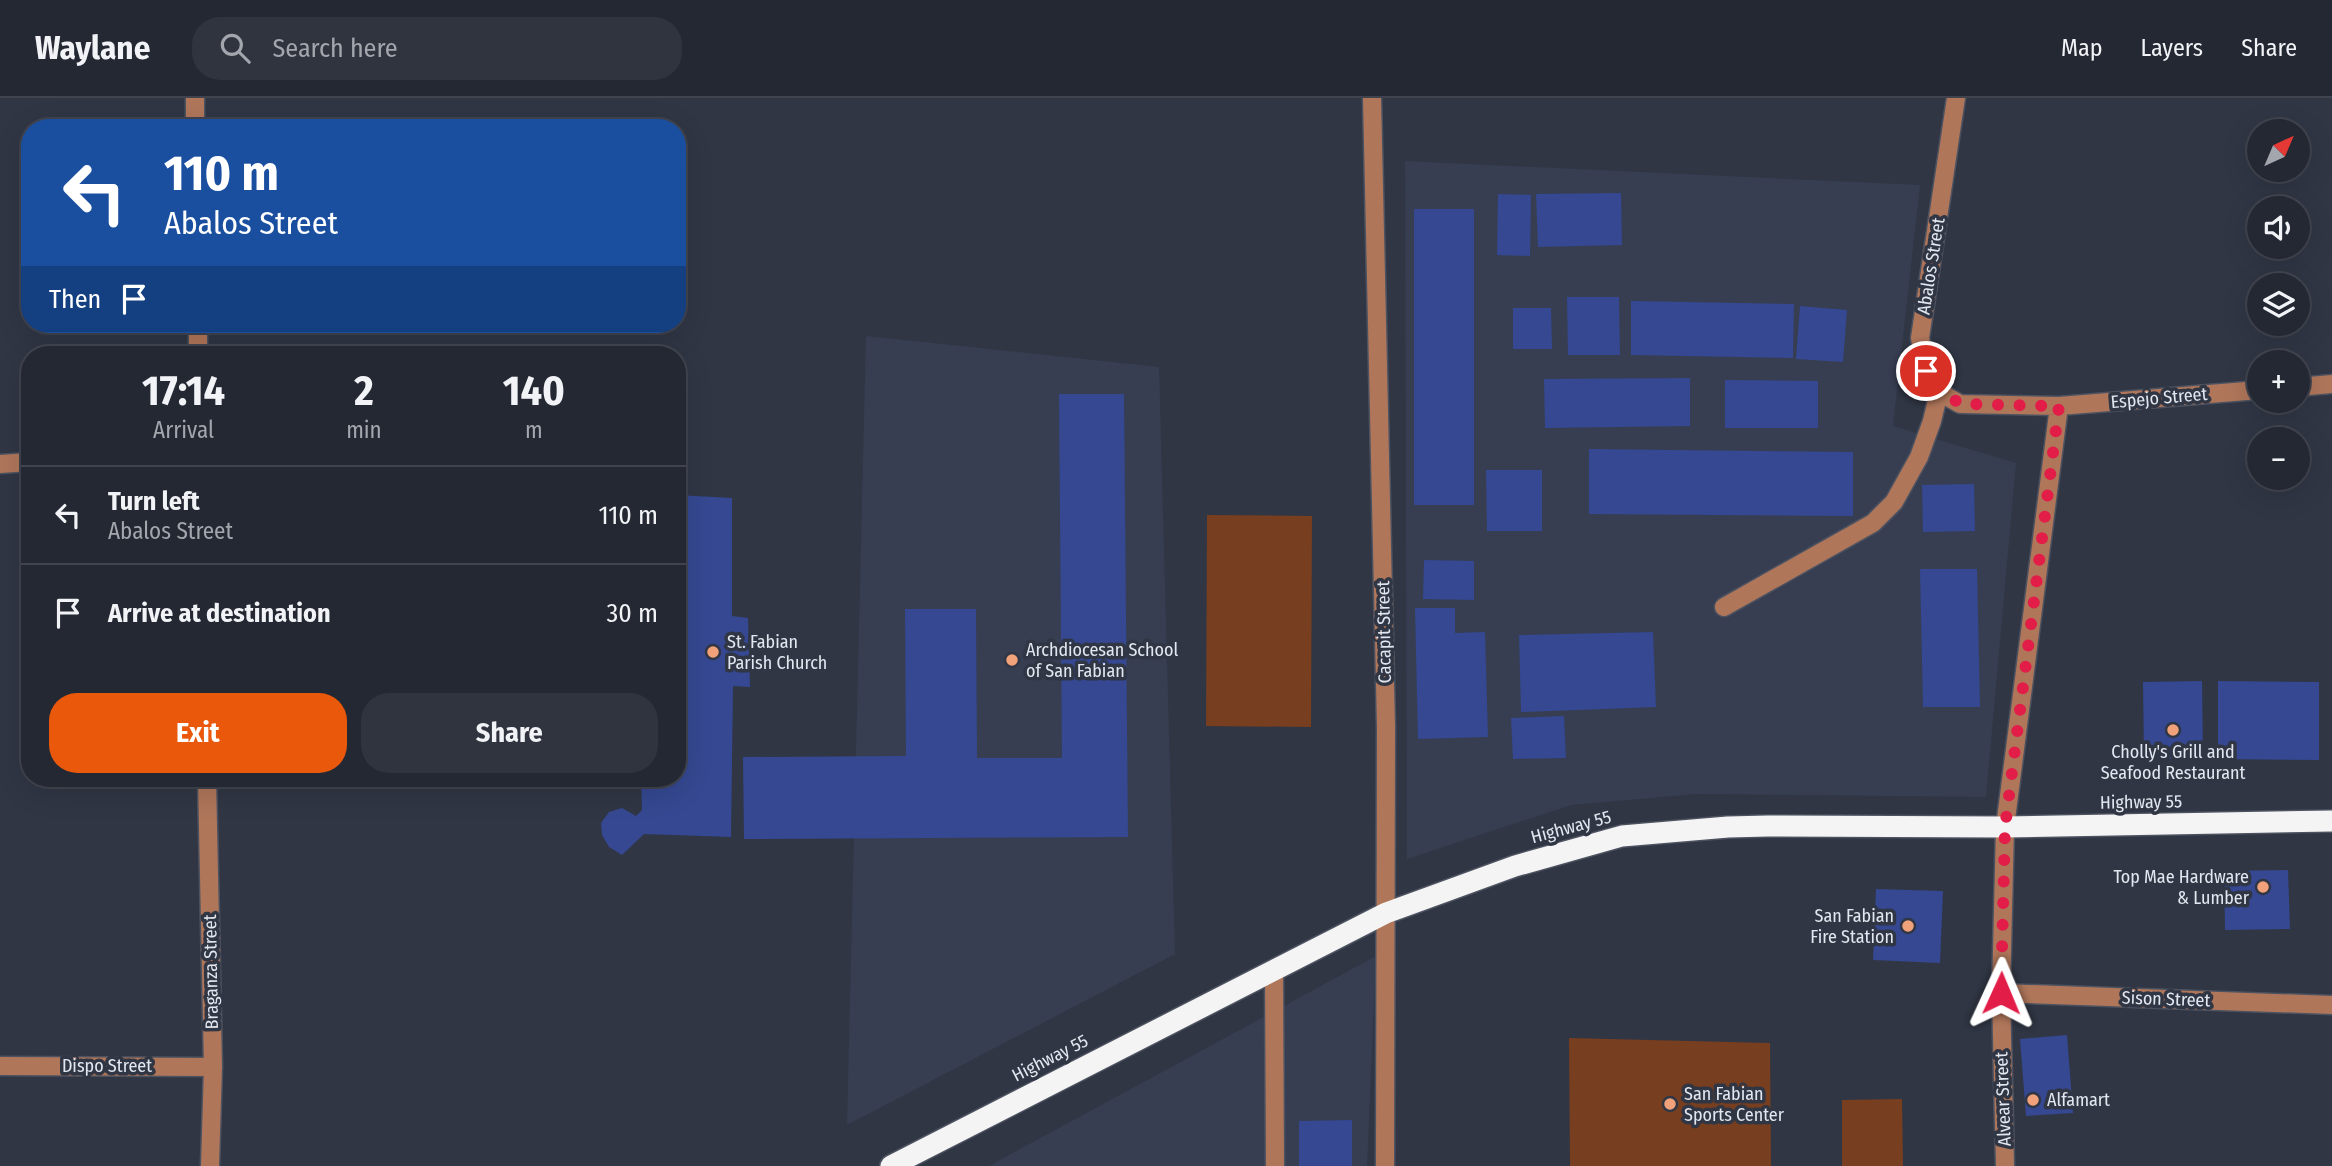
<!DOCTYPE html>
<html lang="en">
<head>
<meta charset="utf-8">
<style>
  body { margin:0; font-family:"Fira Sans Condensed",sans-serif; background:#30343f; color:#f1f3f6; height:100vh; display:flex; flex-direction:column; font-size:26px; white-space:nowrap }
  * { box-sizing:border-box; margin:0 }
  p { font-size:23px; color:#a3a6ac }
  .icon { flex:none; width:38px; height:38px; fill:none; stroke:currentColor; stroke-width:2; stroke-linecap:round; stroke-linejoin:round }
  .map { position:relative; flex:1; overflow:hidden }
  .drawer { position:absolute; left:21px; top:248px; width:665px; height:441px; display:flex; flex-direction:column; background:#242833; border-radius:28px; box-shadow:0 7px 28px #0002,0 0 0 2px #41444e }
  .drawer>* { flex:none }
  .guide { position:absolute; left:21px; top:21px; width:665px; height:214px; border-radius:28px; box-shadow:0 7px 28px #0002,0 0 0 2px #41444e; background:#1a4fa0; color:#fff; overflow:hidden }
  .needle { width:46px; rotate:44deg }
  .fabs { position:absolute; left:2247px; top:21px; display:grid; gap:14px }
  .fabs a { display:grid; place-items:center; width:63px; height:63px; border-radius:50%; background:#242833; box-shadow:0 7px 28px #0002,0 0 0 2px #41444e; font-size:35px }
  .pin { position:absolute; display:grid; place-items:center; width:60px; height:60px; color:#fff; margin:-30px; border:4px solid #fff; border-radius:50%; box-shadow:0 2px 7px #0007 }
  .me { position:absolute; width:77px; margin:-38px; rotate:1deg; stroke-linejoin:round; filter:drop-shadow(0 0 5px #0008) }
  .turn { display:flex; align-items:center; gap:24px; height:147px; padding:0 28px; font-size:32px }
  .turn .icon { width:91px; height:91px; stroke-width:2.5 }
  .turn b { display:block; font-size:49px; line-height:60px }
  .then { display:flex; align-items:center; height:66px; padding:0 28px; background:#0003; gap:14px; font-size:26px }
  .eta { display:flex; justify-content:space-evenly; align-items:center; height:119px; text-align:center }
  .eta b { font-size:42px; font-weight:700; line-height:49px }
  .cta { display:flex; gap:14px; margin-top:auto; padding:14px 28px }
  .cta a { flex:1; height:80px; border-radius:28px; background:#ea580c; color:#fff; font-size:28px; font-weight:700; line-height:80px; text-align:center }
  .cta a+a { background:#30343f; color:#f1f3f6 }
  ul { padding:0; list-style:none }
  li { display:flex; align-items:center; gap:21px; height:98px; padding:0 28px; border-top:2px solid #41444e }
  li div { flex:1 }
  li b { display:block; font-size:26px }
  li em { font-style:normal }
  header { display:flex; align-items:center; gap:42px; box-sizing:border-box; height:98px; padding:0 35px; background:#242833; border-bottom:2px solid #41444e }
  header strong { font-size:33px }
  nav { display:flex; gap:38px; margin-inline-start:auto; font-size:24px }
  .search { width:490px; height:63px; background:#30343f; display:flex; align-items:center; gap:18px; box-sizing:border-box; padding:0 24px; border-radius:28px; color:#a3a6ac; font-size:26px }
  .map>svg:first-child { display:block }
</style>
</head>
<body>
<header>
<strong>Waylane</strong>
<div class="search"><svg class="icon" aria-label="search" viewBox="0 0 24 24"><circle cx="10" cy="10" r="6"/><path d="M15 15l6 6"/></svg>Search here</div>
<nav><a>Map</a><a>Layers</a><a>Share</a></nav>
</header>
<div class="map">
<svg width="2332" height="1068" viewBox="0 0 2332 1068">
  <rect width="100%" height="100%" fill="#303644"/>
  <!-- built -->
  <path fill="#373e52" d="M1405 63 1920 87 1893 328 2016 365 1986 699 1696 696 1571 707 1407 761Z
    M866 238 1159 269 1175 856 847 1027Z
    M1376 858 1367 1068H989Z"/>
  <!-- green -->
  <path fill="#773e20" d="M1207 417 1312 418 1311 629 1206 628Z
    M1569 940 1770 945 1771 1068H1570Z
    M1902 1001 1903 1068H1842V1002Z"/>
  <!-- building -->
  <path fill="#354891" d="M1621 95 1622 147 1538 149 1536 96Z
    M1498 96 1531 97 1530 158 1497 157Z
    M1414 111H1474V407H1414Z
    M1567 199H1619L1620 257H1568Z
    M1631 203 1794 206 1793 260 1631 257Z
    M1800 208 1847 212 1843 264 1796 261Z
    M1513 210H1551L1552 251H1513Z
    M1690 280V328L1545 330 1544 281Z
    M1725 282 1818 283V330H1725Z
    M1059 296H1124L1128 739 744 741 743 659 906 658 905 511H976L977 660H1062Z
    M1589 351 1853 354V418L1589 416Z
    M1486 372H1542V433H1487Z
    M1974 386 1975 433 1923 434 1922 387Z
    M677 397 732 400V518L748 520 750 589 733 588 731 739 644 736 622 757 609 749 602 737 601 725 609 714 622 710 636 718 642 712 641 681H677Z
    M1424 462 1474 463V502L1423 501Z
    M1920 471H1977L1980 609H1923Z
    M1415 510H1455V535L1485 534 1488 639 1418 641Z
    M1653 534 1656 609 1521 614 1519 537Z
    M2202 583 2203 660 2144 661 2143 584Z
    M2218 583 2319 584V662L2218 661Z
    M1564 618 1566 660 1513 661 1511 620Z
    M2288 772 2290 831 2225 832 2224 773Z
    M1876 791 1943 793 1940 865 1873 862Z
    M2067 937 2073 1015 2026 1018 2020 941Z
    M1352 1022V1068H1299V1023Z"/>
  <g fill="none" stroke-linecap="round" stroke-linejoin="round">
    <defs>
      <path id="minor" d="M195 0V30
        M1372 0 1386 629 1385 1068
        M1956 0 1920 240 1926 273 1939 294 1960 306 2059 308 2259 292
        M198 226V257
        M2298 289 2332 286
        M0 366 30 364
        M1724 509 1873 425 1894 404 1919 359 1932 323 1939 294
        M207 681 213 969 210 1068
        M1274 872 1275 1068
        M2001 895 2332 907
        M0 968 213 969
        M2005 1068 2001 895 2005 729 2059 308"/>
      <path id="highway" d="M891 1068 1386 815 1515 768 1622 738 1728 729 1768 728 2005 729 2332 723"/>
    </defs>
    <!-- minor casing -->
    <use href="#minor" stroke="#4d5260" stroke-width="21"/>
    <!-- highway casing -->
    <use href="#highway" stroke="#4d5260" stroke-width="24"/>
    <!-- minor -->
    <use href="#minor" stroke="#af765a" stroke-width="18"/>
    <!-- highway -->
    <use href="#highway" stroke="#f4f4f4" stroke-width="21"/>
  </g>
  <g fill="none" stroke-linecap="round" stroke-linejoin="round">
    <!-- route -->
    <path stroke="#e11d48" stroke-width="12" stroke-dasharray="0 21.6" d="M1926 273 1939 293 1961 306 2059 308 2005 729 2001 895"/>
  </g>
  <!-- markers -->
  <g fill="#f1a27b" stroke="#303644" stroke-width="2.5">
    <circle cx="713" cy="554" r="7"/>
    <circle cx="1012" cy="562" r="7"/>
    <circle cx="2173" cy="632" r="7"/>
    <circle cx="2263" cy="789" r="7"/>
    <circle cx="1908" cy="828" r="7"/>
    <circle cx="2033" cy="1002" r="7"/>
    <circle cx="1670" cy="1006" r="7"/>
  </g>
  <g text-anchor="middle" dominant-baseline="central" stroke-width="7" stroke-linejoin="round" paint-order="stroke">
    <!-- street labels -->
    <g font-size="18" fill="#e3e7f0" stroke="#303644">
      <text transform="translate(1931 168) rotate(-81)">Abalos Street</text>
      <text transform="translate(2159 300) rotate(-5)">Espejo Street</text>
      <text transform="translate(1384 534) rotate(-91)">Cacapit Street</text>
      <text transform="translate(2141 704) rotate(-1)">Highway 55</text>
      <text transform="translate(1571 729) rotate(-15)">Highway 55</text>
      <text transform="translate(211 874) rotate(-91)">Braganza Street</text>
      <text transform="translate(2166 901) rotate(2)">Sison Street</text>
      <text transform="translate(1050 960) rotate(-27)">Highway 55</text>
      <text x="107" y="968">Dispo Street</text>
      <text transform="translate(2003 1001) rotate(-92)">Alvear Street</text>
    </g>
    <!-- poi labels -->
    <g font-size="18" fill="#e3e7f0" stroke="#303644" text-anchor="start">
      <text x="727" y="544">St. Fabian<tspan x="727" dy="21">Parish Church</tspan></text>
      <text x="1026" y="552">Archdiocesan School<tspan x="1026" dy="21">of San Fabian</tspan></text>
      <text x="2173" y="654" text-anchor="middle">Cholly's Grill and<tspan x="2173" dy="21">Seafood Restaurant</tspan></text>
      <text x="2249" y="779" text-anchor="end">Top Mae Hardware<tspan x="2249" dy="21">&amp; Lumber</tspan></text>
      <text x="1894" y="818" text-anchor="end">San Fabian<tspan x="1894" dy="21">Fire Station</tspan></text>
      <text x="1684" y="996">San Fabian<tspan x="1684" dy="21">Sports Center</tspan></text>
      <text x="2047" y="1002">Alfamart</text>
    </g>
  </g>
</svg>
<div class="fabs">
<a><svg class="needle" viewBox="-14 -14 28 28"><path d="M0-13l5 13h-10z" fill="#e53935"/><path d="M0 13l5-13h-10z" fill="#a3a6ac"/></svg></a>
<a><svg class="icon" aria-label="sound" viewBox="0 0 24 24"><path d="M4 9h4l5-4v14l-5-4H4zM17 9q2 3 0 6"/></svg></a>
<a><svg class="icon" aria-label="layers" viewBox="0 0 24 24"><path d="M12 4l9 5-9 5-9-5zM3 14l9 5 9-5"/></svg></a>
<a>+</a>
<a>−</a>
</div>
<div class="pin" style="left:1926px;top:273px;background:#d93025"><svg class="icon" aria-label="arrive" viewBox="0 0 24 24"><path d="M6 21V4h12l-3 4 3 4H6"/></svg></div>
<svg class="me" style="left:2001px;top:895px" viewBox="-20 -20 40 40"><path d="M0-17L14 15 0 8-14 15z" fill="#e11d48" stroke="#fff" stroke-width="4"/></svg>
<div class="guide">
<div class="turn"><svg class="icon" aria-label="left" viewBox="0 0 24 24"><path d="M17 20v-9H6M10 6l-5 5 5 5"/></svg><div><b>110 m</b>Abalos Street</div></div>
<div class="then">Then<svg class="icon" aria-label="arrive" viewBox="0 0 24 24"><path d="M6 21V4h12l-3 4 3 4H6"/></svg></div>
</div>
<section class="drawer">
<div class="eta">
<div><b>17:14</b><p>Arrival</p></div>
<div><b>2</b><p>min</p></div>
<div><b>140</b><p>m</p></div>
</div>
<ul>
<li><svg class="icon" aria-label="left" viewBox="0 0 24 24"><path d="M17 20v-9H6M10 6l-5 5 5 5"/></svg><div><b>Turn left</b><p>Abalos Street</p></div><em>110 m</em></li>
<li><svg class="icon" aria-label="arrive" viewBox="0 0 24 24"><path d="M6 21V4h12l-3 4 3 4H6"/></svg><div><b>Arrive at destination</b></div><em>30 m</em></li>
</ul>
<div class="cta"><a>Exit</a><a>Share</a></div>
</section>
</div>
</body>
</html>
